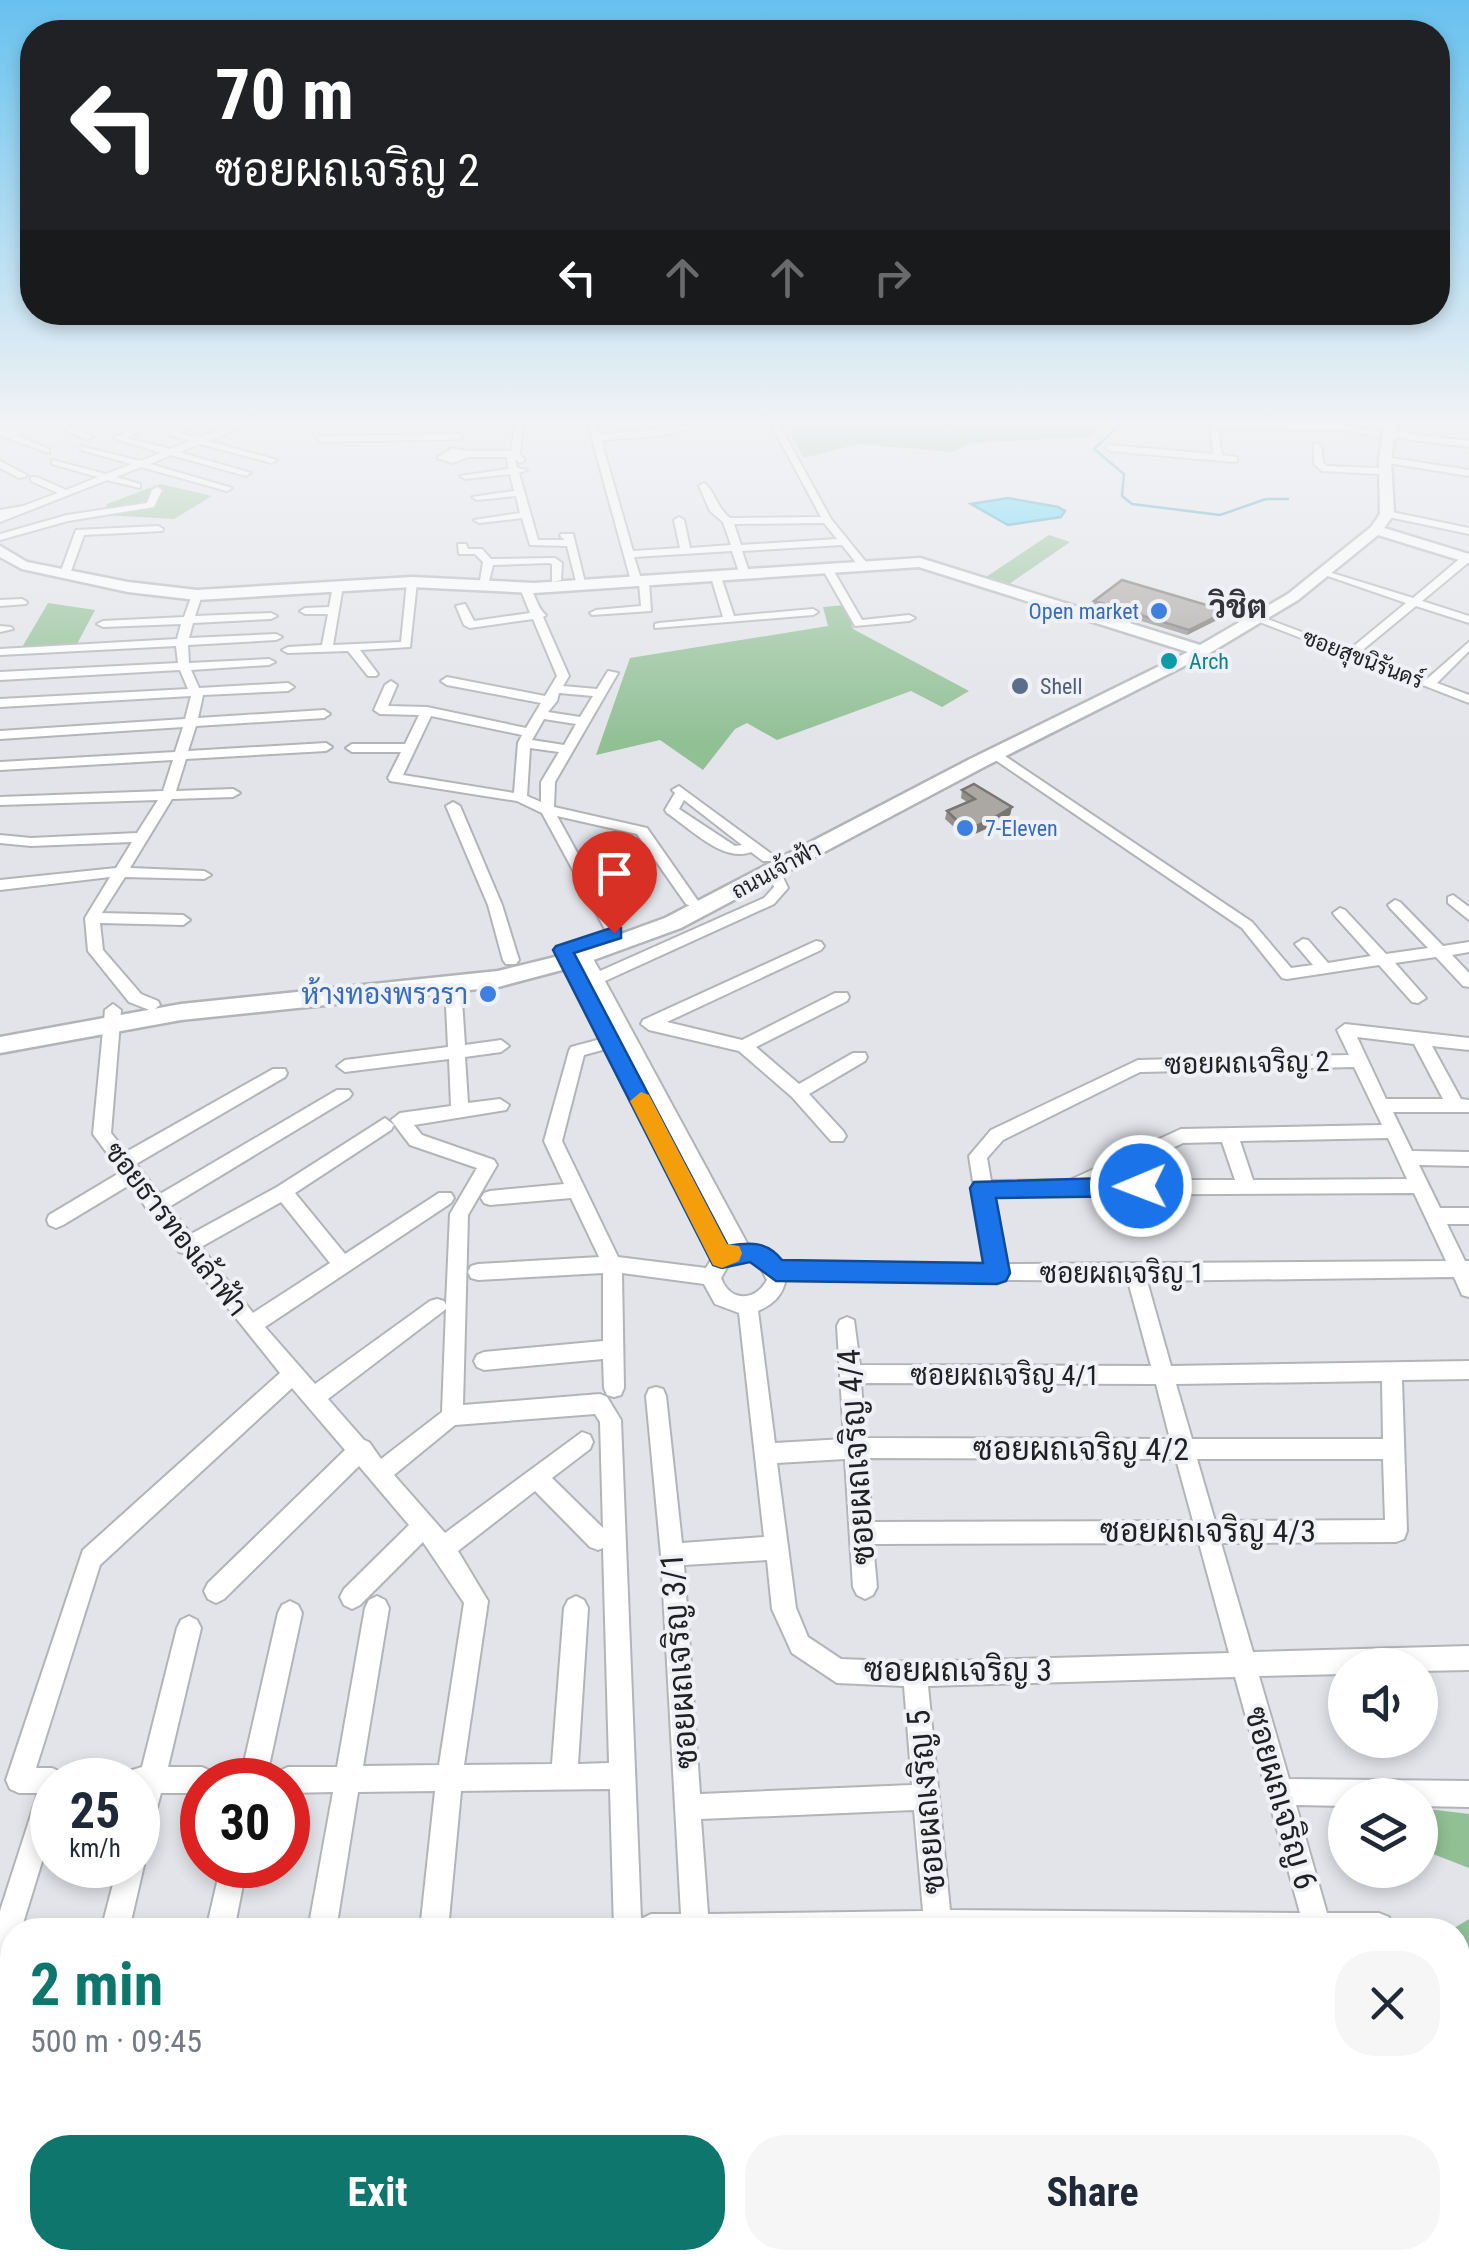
<!DOCTYPE html>
<html lang="en">
<head>
<meta charset="utf-8">
<style>
  body { margin:0; font-family:"Roboto Condensed",Sarabun,sans-serif; background:#f6f6f7; color:#1f2937; height:100vh; display:flex; flex-direction:column; font-size:38px; white-space:nowrap }
  * { box-sizing:border-box; margin:0 }
  p { font-size:32px; color:#747a83 }
  .icon { flex:none; width:55px; height:55px; fill:none; stroke:currentColor; stroke-width:2; stroke-linecap:round; stroke-linejoin:round }
  .map { position:relative; flex:1; overflow:hidden }
  .drawer { position:absolute; left:0px; top:1918px; width:1470px; height:352px; display:flex; flex-direction:column; background:#fff; border-radius:40px 40px 0 0; box-shadow:0 5px 15px #0003 }
  .drawer>* { flex:none }
  .top-card { position:absolute; left:20px; top:20px; width:1430px; height:305px; border-radius:40px; box-shadow:0 5px 15px #0003; background:#202124; color:#fff; overflow:hidden }
  .controls { position:absolute; left:1328px; top:1648px; display:grid; gap:20px }
  .controls a { display:grid; place-items:center; width:110px; height:110px; border-radius:50%; background:#fff; box-shadow:0 5px 15px #0003; font-size:50px }
  .speed { position:absolute; left:30px; top:1758px; display:flex; gap:20px; font-size:50px; font-weight:700; text-align:center }
  .speed>* { display:grid; place-content:center; width:130px; height:130px; border-radius:50%; background:#fff; box-shadow:0 5px 15px #0003; line-height:1 }
  .speed small { font-size:25px; font-weight:400 }
  .speed .limit { border:15px solid #d22; background:#fff; color:#111 }
  .pin { position:absolute; display:grid; place-items:center; width:85px; height:85px; color:#fff; margin:-102px -42px; border-radius:50% 50% 50% 0; rotate:-45deg; box-shadow:0 0 10px #0007 }
  .pin .icon { rotate:45deg }
  .me { position:absolute; width:110px; margin:-55px; rotate:269deg; stroke-linejoin:round; filter:drop-shadow(0 0 8px #0008) }
  .turn { display:flex; align-items:center; gap:35px; height:210px; padding:0 30px; font-size:45px }
  .turn .icon { width:130px; height:130px; stroke-width:2.5 }
  .turn b { display:block; font-size:70px; line-height:85px }
  .lanes { display:flex; align-items:center; height:95px; padding:0 30px; background:#0003; justify-content:center; gap:50px; direction:ltr }
  .lanes .off { opacity:.35 }
  .round { display:grid; place-items:center; flex:none; width:105px; height:105px; border-radius:40px; background:#f6f6f7 }
  .head { display:flex; align-items:center; justify-content:space-between; height:170px; padding:0 30px }
  h1 { font-size:60px; font-weight:700; line-height:75px; color:#0f766e }
  .button { display:flex; gap:20px; margin-top:auto; padding:20px 30px }
  .button a { flex:1; height:115px; border-radius:40px; background:#0f766e; color:#fff; font-size:40px; font-weight:700; line-height:115px; text-align:center }
  .button a+a { background:#f6f6f7; color:#1f2937 }
  .map>svg:first-child { display:block }
</style>
</head>
<body>
<div class="map">
<svg width="1469" height="2268" viewBox="0 0 1469 2268">
  <rect width="100%" height="100%" fill="#e2e4e9"/>
  <!-- green -->
  <path fill="#91c095" d="M784 424H876L917 430 988 424H1110L1089 437 970 443 954 452 858 444 804 458Z
    M160 484 212 496 174 519 104 515 107 504Z
    M1049 535 1070 542 1009 584 986 577Z
    M48 603 95 610 76 646 21 649Z
    M846 605 853 629 969 691 942 707 911 691 777 740 747 723 735 729 703 770 660 740 596 755 630 658 828 626 823 607Z
    M1420 1808 1469 1814V1868L1420 1849Z
    M1469 1919V2096L1458 2057V1930H1451Z"/>
  <!-- water -->
  <path fill="#45d4f7" stroke="#3a9eb7" stroke-width="2.5" d="M1008 498 1058 507 1065 511 1061 517 1008 525 971 504Z"/>
  <g fill="none" stroke-linecap="round" stroke-linejoin="round">
    <!-- stream -->
    <path stroke="#3a9eb7" stroke-width="2.5" d="M890 424 917 428 980 424
      M1121 424 1094 449 1124 474 1122 496 1132 504 1220 515 1266 499H1288"/>
    <defs>
      <path id="street" d="M31 424H44L16 435 49 449V453L0 435V429L8 432Z
        M53 424H65L93 437 86 439Z
        M144 424H156L127 438 170 449 190 441 168 434 187 424H198L180 433 198 438 234 424H244L243 427 208 441 277 460 272 463 200 444 179 452 251 473 246 476 171 455 150 464 232 488 227 491 141 467 116 477 140 484V488L107 480 0 522V510L23 506 58 493 31 481V477H37L66 490 98 477 52 464V460L106 474 132 464 81 450V446L140 461 161 453 114 438Z
        M515 424H523L520 454 525 460 520 463 515 459 517 468 527 470 519 473 538 540H565L560 536 561 534H573L586 587 577 585 567 546 530 545 522 518 479 523 474 520 520 513 516 496 477 500 472 497 514 491 510 474 465 479 460 476 508 469 507 457H468L453 463 437 458 452 448 466 451H511Z
        M588 424H596L600 435 703 424 661 436 601 440 633 551 680 548 674 520 679 517 684 520 690 548 731 545 723 522 710 511 699 486 704 483C715 491 716 507 730 518L821 517 771 424H779L831 519 870 567 861 569 842 545 742 551 750 575 745 578 740 575 732 551 634 557 641 579 649 581 651 611 592 615 590 613 596 610 641 606 639 583 631 581ZM824 523 837 539 741 545 734 524Z
        M1210 424H1341L1381 433 1377 436 1341 430 1218 429 1222 455 1237 457V461L1234 462 1110 451 1106 448 1110 445 1213 454Z
        M1387 431 1469 441V447L1384 436Z
        M459 434 462 439 321 442 317 439 321 436Z
        M1314 443 1321 445 1323 463 1327 466 1378 468 1383 471 1378 474 1322 471 1314 464Z
        M1385 457 1469 470V476L1382 462 1380 460Z
        M0 461 25 474 27 476 19 478 0 468Z
        M157 487 162 490 154 507 68 521 0 540V534L67 515 147 503 152 490Z
        M1387 511 1469 528V534L1384 516 1382 514Z
        M158 526 163 529 162 531 84 535 71 571 66 574 61 571 76 530Z
        M458 544H466L468 549H482L491 559 555 558 562 563 561 580 552 582V564L549 563 493 565 488 585 479 587 483 562 475 554H459Z
        M1469 555V562L1422 601 1469 616V623L1416 606 1359 653 1427 679 1469 642V651L1437 683 1469 695V703L1252 619 1262 617 1349 650 1406 603 1322 574V570L1413 598 1463 556Z
        M824 568H832L862 620 909 615 915 618 909 621 855 626 823 570Z
        M716 574 721 577 734 616 813 609 818 612 813 615 655 628V624L659 623 723 617 711 577Z
        M412 579 417 582 410 647 360 650 378 674 376 676H368L348 651 288 653 282 650 288 647 322 645 328 614H305L300 611 305 608 329 607 333 586 338 583 343 586 333 645 401 642 407 582Z
        M525 585C536 590 536 608 546 615L543 617 569 676 563 686 597 689 608 671 618 673 555 782 554 807 647 828 698 901 691 906 686 904 637 834 557 816 621 933 614 938 607 933 542 813 517 801 390 781 388 778 401 752H352L346 748 352 744H405L419 715 380 714 374 710 385 685 391 681 397 685 388 706 427 707 526 728 541 703 447 685 441 681 447 677 545 696 557 676 533 619 470 628 464 625 456 606 465 604 474 621 530 613 520 588ZM559 693 593 696 580 717 548 712 557 701ZM431 716 522 735 518 743 514 793 403 775ZM544 719 576 724 564 745 532 740ZM530 748 559 752 541 782V802L527 796Z
        M197 592 202 595 195 616 271 613 277 616 271 619 193 623 189 638 276 634 282 637 276 640 188 645 189 663 269 659 275 662 269 665 191 670 199 688 288 683 294 687 288 691 203 695 198 718 324 710 330 714 324 718 196 726 188 751 326 743 332 747 326 751 186 759 176 791 233 789 240 793 233 797 172 799 130 868 204 871 211 875 204 879 125 877 102 913 183 915 190 920 183 925 100 923 103 950 141 994 158 1001 160 1005 152 1011 129 1002 88 951 85 918 110 877 0 890V880L116 868 132 842 31 846 0 843V835L31 838 137 833 158 800 0 805V797L163 791 173 760 0 770V762L175 752 183 727 0 739V731L185 719 191 696 0 707V699L188 689 180 670 0 680V672L178 663 176 646 0 655V649L177 639 181 624 103 627 97 624 103 621 184 617 192 595Z
        M22 599 27 602 26 604 0 606V600Z
        M0 626 11 627 13 629 0 632Z
        M996 750 1252 922 1291 968 1313 965 1295 944 1303 939 1308 940 1328 963 1371 956 1335 916 1333 913 1340 908 1345 910 1386 954 1428 948 1390 908 1388 905 1395 900 1400 902 1443 946 1469 942V952L1452 955 1469 973V987L1463 986 1436 957 1395 963 1426 998 1418 1003 1412 1002 1379 965 1287 979 1282 978 1242 928 991 757V751Z
        M679 786 773 855V861H763L751 852C723 863 690 828 667 813L665 810 675 793 672 790ZM684 800 742 845 735 846 679 809Z
        M453 802 460 806 502 905 519 960 516 964H506L503 960 488 905 446 806Z
        M774 868 779 869 788 888 774 904 605 981 748 1245 773 1252 778 1262 986 1264 969 1156 991 1130 1138 1060 1349 1055 1337 1030 1345 1024 1469 1038V1050L1432 1046 1461 1099 1469 1100V1112H1393L1412 1151 1469 1152V1166L1419 1165 1440 1208H1469V1224H1447L1465 1261H1469V1297L1462 1295 1454 1277 1147 1281 1171 1366 1469 1361V1379L1402 1380 1407 1531 1404 1539 1396 1542 1221 1543 1253 1652 1469 1646V1670L1420 1671V1665H1345V1674L1259 1676 1289 1779 1469 1781V1807L1420 1806V1795H1345V1806L1296 1805 1327 1913H1379L1389 1917 1391 1930H614L610 1789 461 1791 448 1930H420L435 1791 358 1792 336 1930H308L333 1792 288 1793V1780H275L279 1771 288 1767H337L365 1608 369 1600 377 1596 385 1600 389 1608 363 1766 439 1765 464 1603 423 1542 360 1605 352 1609 344 1605 340 1597 344 1589 409 1525 359 1466 224 1599 216 1603 208 1599 204 1591 208 1583 345 1450 292 1388 100 1565 36 1768H52L61 1772 64 1780H52V1829L21 1930H12V1954L0 1957V1911L38 1793H19L10 1789 6 1780 83 1550 280 1373 184 1253 179 1252 177 1245 153 1213 148 1211 131 1184 63 1225 56 1228 49 1225 47 1220 49 1215 121 1172 93 1134 105 1010 113 1004 121 1010 111 1133 126 1152 273 1069H285L287 1073 285 1077 136 1164 160 1194 337 1090H349L352 1094 349 1098 169 1207 191 1234 277 1187 385 1118 394 1125 391 1130 295 1193 345 1254 439 1193H451L454 1198 451 1203 265 1327 315 1384 430 1301 437 1299 444 1301 446 1305 450 1214 477 1168 410 1145 391 1120 400 1113 451 1106 449 1059 345 1072 337 1066 345 1060 448 1047 445 985 453 980 461 985 465 1045 501 1040 509 1046 501 1052 465 1057 468 1103 500 1099 509 1105 506 1110 414 1125 422 1135 494 1160 497 1165 468 1215 463 1405 600 1394 607 1397 621 1420 641 1919 651 1914H681L661 1555 646 1396 649 1389 656 1387 663 1389 666 1396 682 1543 764 1537 739 1313 715 1304 704 1284 622 1273 624 1388 621 1395 614 1397 607 1395 604 1388 603 1359 484 1370 477 1367 474 1361 477 1355 484 1352 603 1341V1273L478 1280 471 1278 468 1272 471 1266 478 1264 599 1257 571 1198 490 1205 484 1203 481 1198 484 1193 490 1191 564 1184 544 1141 569 1051 571 1047 601 1039 555 950 563 945 571 950 727 1248 730 1247 570 945 578 940 583 941 600 971 764 898 774 887 767 872ZM1357 1037 1414 1044 1443 1099H1386ZM606 1049 712 1258 706 1268 618 1257 562 1141 584 1055ZM1354 1067 1382 1125 1181 1129 1070 1180 991 1181 987 1158 1003 1140 1140 1072ZM1388 1138 1407 1179 1253 1180 1240 1141ZM1222 1142 1235 1180H1104L1183 1143ZM1414 1193 1446 1261 1005 1264 993 1195ZM281 1202 330 1263 253 1313 201 1247ZM742 1259 759 1264 767 1280C755 1302 730 1302 721 1278L729 1264ZM786 1278 1128 1281 1151 1366 860 1365 854 1320 847 1317 840 1320 837 1326 844 1439 775 1443 758 1311C774 1304 783 1295 786 1278ZM446 1309 442 1412 381 1459 369 1442 364 1440 328 1399ZM1382 1381 1383 1439H1192L1176 1384ZM861 1383 1156 1384 1170 1439 865 1438ZM595 1414 600 1422 603 1528 552 1478 590 1449 593 1442 590 1435 582 1432 445 1533 394 1475 455 1425ZM867 1458 1176 1459 1193 1521 872 1522ZM845 1459 853 1587 857 1595 865 1599 873 1595 877 1587 873 1544 1199 1543 1229 1653 915 1662 841 1659 808 1637 796 1608 777 1463ZM1197 1459H1383L1385 1520 1215 1521ZM535 1491 590 1547 598 1550 603 1548 609 1763 578 1764 588 1608 584 1600 576 1596 568 1600 564 1608 552 1764 464 1765 488 1601 458 1551ZM767 1560 772 1609 792 1653 837 1683 904 1686 912 1785 700 1794 684 1565ZM1235 1677 1300 1913 950 1910 928 1686ZM914 1810 923 1911 708 1914 701 1819Z
        M1453 895 1469 907V920L1448 903V897Z
        M816 941 821 942 824 946 821 950 667 1022 742 1040 835 993H847L849 997 847 1001 756 1047 799 1084 853 1053H865L867 1057 865 1061 809 1094 843 1131 846 1136 843 1141H831L792 1097 739 1051 649 1030 641 1024 643 1020Z
        M290 1601 298 1605 302 1613 266 1780H240L278 1613 282 1605Z
        M189 1616 197 1620 201 1628 168 1767H202L211 1771 215 1780H202V1793H161L147 1845 138 1849V1780H125L129 1771 142 1767 177 1628 181 1620Z
        M138 1854 144 1865 129 1930H101L118 1865H138Z
        M221 1865H247L234 1930H206Z
        M441 2258H473L474 2268H442Z
        M655 2258H687L689 2268H657Z
        M955 2258H987L988 2268H956Z
        M1394 2258H1426L1429 2268H1397Z"/>
      <path id="secondary" d="M1384 424H1396L1391 460 1394 514 1384 528 1469 554V563L1378 535 1298 600 1208 654 984 767 681 928 577 966 498 987 181 1020 0 1053V1037L181 1004 498 971 563 955 665 918 970 759 1188 652 919 567 534 593 412 587 197 600 128 592 22 569 0 557V546L27 562 128 582 197 590 412 577 534 583 920 558 1200 645 1288 594 1371 527 1380 514 1379 460Z"/>
    </defs>
    <!-- street casing -->
    <use href="#street" stroke="#b2b4b8" stroke-width="4"/>
    <!-- secondary casing -->
    <use href="#secondary" stroke="#b2b4b8" stroke-width="5"/>
    <!-- street -->
    <use href="#street" fill="#fff" fill-rule="evenodd"/>
    <!-- secondary -->
    <use href="#secondary" fill="#fff" fill-rule="evenodd"/>
  </g>
  <!-- wall -->
  <path fill="#93908c" d="M1094 601 1227 611 1225 616 1187 635 1092 606Z
    M962 790 1012 807 1010 815 988 828 966 838 945 819 947 811 967 802 961 798Z"/>
  <!-- shaded-wall -->
  <path fill="#787672" d="M1227 611 1225 616 1187 635 1189 630Z
    M1012 807 1010 815 988 828 966 838 967 830Z"/>
  <!-- building -->
  <path fill="#aba8a3" stroke="#787672" stroke-width="2.5" d="M1122 580 1227 611 1189 630 1094 601Z
    M974 784 1012 807 990 820 967 830 947 811 975 799 962 790Z"/>
  <!-- sky -->
  <linearGradient id="sky" x2="0" y2="1"><stop stop-color="#67c1ee"/><stop offset="0.57" stop-color="#f2f3f5"/><stop offset="1" stop-color="#f2f3f5" stop-opacity="0"/></linearGradient>
  <rect width="1469" height="742" fill="url(#sky)"/>
  <!-- route -->
  <path fill="#1a73e8" stroke="#114b97" stroke-width="2.5" d="M614 927 621 928V938L574 953 728 1246C750 1242 767 1241 782 1260L983 1263 970 1188 974 1182 1141 1177 1150 1180 1153 1186 1150 1193 1141 1196 996 1198 1010 1273 1006 1281 997 1284 776 1281 750 1262 722 1268 713 1265 553 950 556 946Z"/>
  <!-- slow -->
  <path fill="#f59e0b" d="M641 1092 649 1095 727 1244 739 1246 742 1253 739 1261 722 1268 713 1265 630 1101Z"/>
  <!-- markers -->
  <g fill="#3f7fe0" stroke="#eff1f6" stroke-width="4">
    <circle cx="1159" cy="611" r="10"/>
    <circle cx="965" cy="828" r="10"/>
    <circle cx="488" cy="994" r="10"/>
  </g>
  <circle fill="#0f9aa8" stroke="#eff1f6" stroke-width="4" cx="1169" cy="661" r="10"/>
  <circle fill="#5c6f8a" stroke="#eff1f6" stroke-width="4" cx="1020" cy="686" r="10"/>
  <g text-anchor="middle" dominant-baseline="central" stroke-width="8" stroke-linejoin="round" paint-order="stroke">
    <!-- far-shop labels -->
    <g font-size="22" fill="#366cbe" stroke="#eff1f6" text-anchor="end">
      <text x="1139" y="611">Open market</text>
      <text x="985" y="828" text-anchor="start">7-Eleven</text>
    </g>
    <!-- far-street labels -->
    <g font-size="22" fill="#1f2021" stroke="#eff1f6">
      <text transform="translate(1363 659) rotate(21)">ซอยสุขนิรันดร์</text>
      <text transform="translate(776 870) rotate(-28)">ถนนเจ้าฟ้า</text>
    </g>
    <!-- far-culture labels -->
    <g font-size="22" fill="#0d838f" stroke="#eff1f6" text-anchor="start">
      <text x="1189" y="661">Arch</text>
    </g>
    <!-- far-service labels -->
    <g font-size="22" fill="#4e5e75" stroke="#eff1f6" text-anchor="start">
      <text x="1040" y="686">Shell</text>
    </g>
    <!-- shop labels -->
    <g font-size="28" fill="#366cbe" stroke="#eff1f6" text-anchor="end">
      <text x="468" y="994">ห้างทองพรวรา</text>
    </g>
    <!-- street labels -->
    <g font-size="28" fill="#1f2021" stroke="#eff1f6">
      <text transform="translate(1247 1063) rotate(-1)">ซอยผถเจริญ 2</text>
      <text transform="translate(176 1229) rotate(52)">ซอยธารทองเล้าฟ้า</text>
      <text x="1122" y="1273">ซอยผถเจริญ 1</text>
      <text x="1005" y="1375">ซอยผถเจริญ 4/1</text>
    </g>
    <!-- far-district labels -->
    <g font-size="32" font-weight="bold" fill="#333539" stroke="#eff1f6">
      <text x="1238" y="607">วิชิต</text>
    </g>
    <!-- near-street labels -->
    <g font-size="32" fill="#1f2021" stroke="#eff1f6">
      <text x="1081" y="1449">ซอยผถเจริญ 4/2</text>
      <text transform="translate(856 1457) rotate(-94)">ซอยผถเจริญ 4/4</text>
      <text x="1208" y="1531">ซอยผถเจริญ 4/3</text>
      <text transform="translate(679 1661) rotate(-94)">ซอยผถเจริญ 3/1</text>
      <text x="958" y="1670">ซอยผถเจริญ 3</text>
      <text transform="translate(1281 1798) rotate(74)">ซอยผถเจริญ 6</text>
      <text transform="translate(926 1802) rotate(-95)">ซอยผถเงริญ 5</text>
    </g>
  </g>
</svg>
<div class="controls">
<a><svg class="icon" aria-label="sound" viewBox="0 0 24 24"><path d="M4 9h4l5-4v14l-5-4H4zM17 9q2 3 0 6"/></svg></a>
<a><svg class="icon" aria-label="layers" viewBox="0 0 24 24"><path d="M12 4l9 5-9 5-9-5zM3 14l9 5 9-5"/></svg></a>
</div>
<div class="speed"><div>25<small>km/h</small></div><div class="limit">30</div></div>
<div class="pin" style="left:614px;top:933px;background:#d93025"><svg class="icon" aria-label="arrive" viewBox="0 0 24 24"><path d="M6 21V4h12l-3 4 3 4H6"/></svg></div>
<svg class="me" style="left:1141px;top:1186px" viewBox="-20 -20 40 40"><circle r="17" fill="#1a73e8" stroke="#fff" stroke-width="3"/><path d="M0-11L8 9 0 5-8 9z" fill="#fff"/></svg>
<div class="top-card">
<div class="turn"><svg class="icon" aria-label="left" viewBox="0 0 24 24"><path d="M17 20v-9H6M10 6l-5 5 5 5"/></svg><div><b>70 m</b>ซอยผถเจริญ 2</div></div>
<div class="lanes"><svg class="icon" aria-label="left" viewBox="0 0 24 24"><path d="M17 20v-9H6M10 6l-5 5 5 5"/></svg><svg class="icon off" aria-label="ahead" viewBox="0 0 24 24"><path d="M12 20V5M6 11l6-6 6 6"/></svg><svg class="icon off" aria-label="ahead" viewBox="0 0 24 24"><path d="M12 20V5M6 11l6-6 6 6"/></svg><svg class="icon off" aria-label="right" viewBox="0 0 24 24"><path d="M7 20v-9h11M14 6l5 5-5 5"/></svg></div>
</div>
<section class="drawer">
<div class="head"><div><h1>2 min</h1><p>500 m · 09:45</p></div><a class="round"><svg class="icon" aria-label="close" viewBox="0 0 24 24"><path d="M6 6l12 12M18 6L6 18"/></svg></a></div>
<div class="button"><a>Exit</a><a>Share</a></div>
</section>
</div>
</body>
</html>
